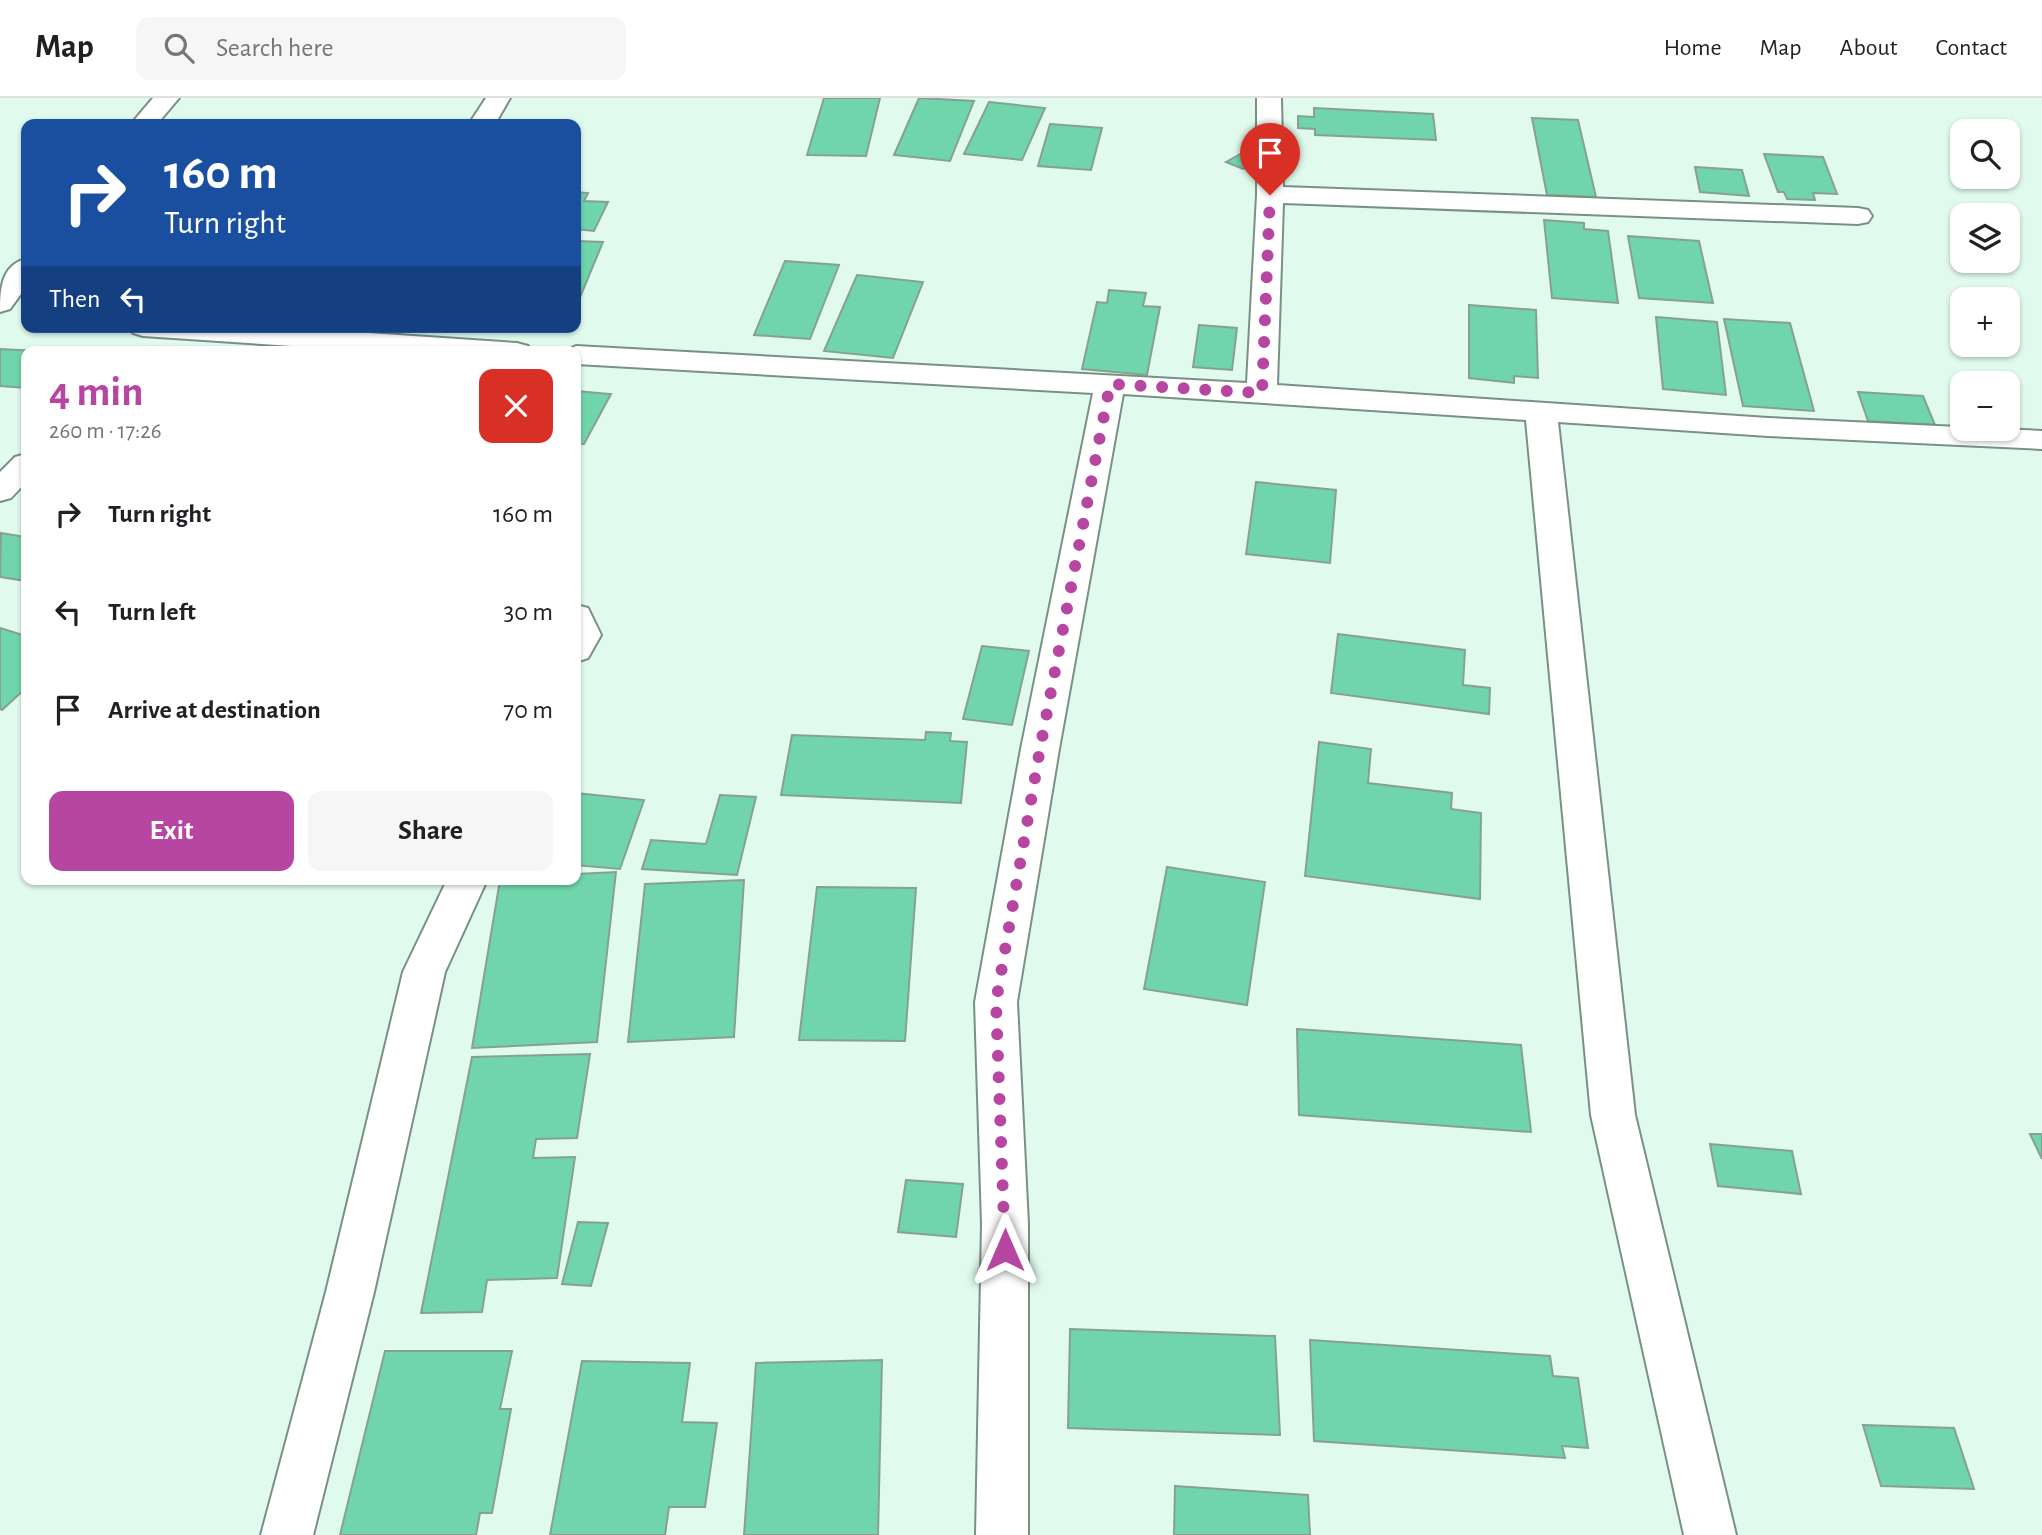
<!DOCTYPE html>
<html lang="en">
<head>
<meta charset="utf-8">
<style>
  body { margin:0; font-family:"Alegreya Sans",sans-serif; background:#f6f6f6; color:#202124; height:100vh; display:flex; flex-direction:column; font-size:26px; white-space:nowrap }
  * { box-sizing:border-box; margin:0 }
  p { font-size:23px; color:#757577 }
  .icon { flex:none; width:38px; height:38px; fill:none; stroke:currentColor; stroke-width:2; stroke-linecap:round; stroke-linejoin:round }
  .map { position:relative; flex:1; overflow:hidden }
  .details { position:absolute; left:21px; top:248px; width:560px; height:539px; display:flex; flex-direction:column; background:#fff; border-radius:14px; box-shadow:0 2px 5px #0004 }
  .details>* { flex:none }
  .hud { position:absolute; left:21px; top:21px; width:560px; height:214px; border-radius:14px; box-shadow:0 2px 5px #0004; background:#1a4fa0; color:#fff; overflow:hidden }
  .controls { position:absolute; left:1950px; top:21px; display:grid; gap:14px }
  .controls a { display:grid; place-items:center; width:70px; height:70px; border-radius:14px; background:#fff; box-shadow:0 2px 5px #0004; font-size:35px }
  .pin { position:absolute; display:grid; place-items:center; width:60px; height:60px; color:#fff; margin:-72px -30px; border-radius:50% 50% 50% 0; rotate:-45deg; box-shadow:0 0 7px #0007 }
  .pin .icon { rotate:45deg }
  .me { position:absolute; width:77px; margin:-38px; rotate:0deg; stroke-linejoin:round; filter:drop-shadow(0 0 5px #0008) }
  .turn { display:flex; align-items:center; gap:24px; height:147px; padding:0 28px; font-size:32px }
  .turn .icon { width:91px; height:91px; stroke-width:2.5 }
  .turn b { display:block; font-size:49px; line-height:60px }
  .then { display:flex; align-items:center; height:66px; padding:0 28px; background:#0003; gap:14px; font-size:26px }
  .round { display:grid; place-items:center; flex:none; width:74px; height:74px; border-radius:14px; background:#f6f6f6 }
  .summary { display:flex; align-items:center; justify-content:space-between; height:119px; padding:0 28px }
  h1 { font-size:42px; font-weight:600; line-height:52px; color:#b646a2 }
  .action { display:flex; gap:14px; margin-top:auto; padding:14px 28px }
  .action a { flex:1; height:80px; border-radius:14px; background:#b646a2; color:#fff; font-size:28px; font-weight:600; line-height:80px; text-align:center }
  .action a+a { background:#f6f6f6; color:#202124 }
  ul { padding:0; list-style:none }
  li { display:flex; align-items:center; gap:21px; height:98px; padding:0 28px }
  li div { flex:1 }
  li b { display:block; font-size:26px }
  li em { font-style:normal }
  header { display:flex; align-items:center; gap:42px; box-sizing:border-box; height:98px; padding:0 35px; background:#fff; border-bottom:2px solid #e0e0e0 }
  header strong { font-size:33px }
  nav { display:flex; gap:38px; margin-inline-start:auto; font-size:24px }
  .search { width:490px; height:63px; background:#f6f6f6; display:flex; align-items:center; gap:18px; box-sizing:border-box; padding:0 24px; border-radius:14px; color:#757577; font-size:26px }
  .map>svg:first-child { display:block }
</style>
</head>
<body>
<header>
<strong>Map</strong>
<div class="search"><svg class="icon" aria-label="search" viewBox="0 0 24 24"><circle cx="10" cy="10" r="6"/><path d="M15 15l6 6"/></svg>Search here</div>
<nav><a>Home</a><a>Map</a><a>About</a><a>Contact</a></nav>
</header>
<div class="map">
<svg width="2042" height="1437" viewBox="0 0 2042 1437">
  <rect width="100%" height="100%" fill="#e0fbed"/>
  <!-- building -->
  <path fill="#70d5aa" stroke="#87a094" stroke-width="2" d="M824 0H880L866 58 807 57Z
    M919 0 974 3 950 63 894 57Z
    M989 4 1045 10 1022 62 964 56Z
    M1314 10 1433 16 1436 42 1315 37V31L1298 30V18L1314 19Z
    M1532 20 1578 22 1596 99 1547 97Z
    M1050 26 1102 30 1091 72 1038 68Z
    M1242 55 1259 63 1243 71 1226 64Z
    M1764 56 1823 59 1837 96 1813 95 1815 102 1787 101 1784 94H1778Z
    M1695 69 1742 72 1749 98 1700 94Z
    M576 94 588 95 584 103 608 104 594 133 576 131Z
    M1544 122 1584 125V131L1608 133 1618 205 1552 200Z
    M1628 138 1699 143 1713 205 1639 200Z
    M576 143 603 144 576 209Z
    M785 163 839 167 810 241 754 237Z
    M857 177 923 184 893 260 824 253Z
    M1109 192 1146 195 1143 208 1160 209 1147 277 1082 271 1097 204 1107 205Z
    M1469 207 1536 212 1538 280 1514 278V285L1469 280Z
    M1656 219 1717 224 1726 297 1663 291Z
    M1724 221 1790 225 1814 313 1743 308Z
    M1199 227 1237 230 1232 272 1193 269Z
    M0 251 59 254H26V290L0 288Z
    M576 293 611 296 584 346H576Z
    M1858 294 1923 298 1935 327 1868 323Z
    M1256 384 1336 392 1330 465 1246 456Z
    M1 435 26 439V483L0 479Z
    M0 530 26 538V590L2 612 0 611Z
    M1338 536 1465 552 1463 587 1490 590 1489 616 1331 595Z
    M982 548 1029 553 1012 627 963 621Z
    M926 634 951 635 950 643 967 644 961 705 781 697 792 637 925 642Z
    M1319 644 1371 651 1368 685 1452 695 1451 711 1481 715 1480 801 1305 778Z
    M576 695 644 702 620 771 576 767Z
    M720 697 756 699 737 777 642 771 651 742 706 746Z
    M1167 769 1265 784 1247 907 1144 891Z
    M616 774 597 944 472 950 500 782H576V776Z
    M744 782 734 939 628 944 645 786Z
    M817 789 916 790 905 943 799 942Z
    M1297 931 1521 947 1531 1034 1299 1017Z
    M590 956 577 1040 536 1041 533 1060 575 1059 557 1180 487 1182 482 1214 421 1215 472 959Z
    M2030 1036H2042V1061Z
    M1710 1046 1792 1053 1801 1096 1718 1088Z
    M906 1082 963 1086 956 1139 898 1134Z
    M578 1124 608 1125 591 1188 562 1186Z
    M1070 1231 1275 1238 1280 1337 1068 1330Z
    M1310 1242 1550 1258 1553 1278 1578 1280 1588 1350 1562 1348 1565 1360 1314 1343Z
    M385 1253H512L500 1311H511L492 1415H480L476 1437H340Z
    M882 1262 878 1437H744L756 1265Z
    M582 1263 690 1265 682 1324 717 1325 705 1409H669L665 1437H550Z
    M1863 1327 1954 1330 1974 1391 1881 1388Z
    M1175 1388 1308 1397 1310 1437H1174Z"/>
  <g fill="none" stroke-linecap="round" stroke-linejoin="round">
    <defs>
      <path id="street" d="M153 0H179L157 26H131Z
        M486 0H510L495 26H469Z
        M1257 0H1281L1283 89 1858 110 1868 112 1872 118 1868 124 1858 126 1283 105 1277 287 1768 320 2042 333V351L1768 338 1558 324 1635 1017 1736 1437H1684L1591 1017 1526 322 1123 296 1059 651 1017 904 1028 1126V1437H976L982 1126 975 904 1021 651 1093 295 576 266V254H563L576 248 1247 285 1257 97Z
        M26 161V189L10 211 0 214C0 192 1 167 26 161Z
        M129 229H279L517 245 528 248 532 254H381L143 238 133 235Z
        M26 356V384L11 400 0 403V374L15 359Z
        M576 507 588 510 601 537 588 560 576 564Z
        M447 782H487L445 874 374 1194 313 1437H261L326 1194 403 874Z"/>
    </defs>
    <!-- street casing -->
    <use href="#street" stroke="#799185" stroke-width="4"/>
    <!-- street -->
    <use href="#street" fill="#fff" fill-rule="evenodd"/>
  </g>
  <g fill="none" stroke-linecap="round" stroke-linejoin="round">
    <!-- route -->
    <path stroke="#b646a2" stroke-width="12" stroke-dasharray="0 21.6" d="M1005 1152 996 904 1040 651 1110 286 1262 295 1270 97"/>
  </g>
</svg>
<div class="controls">
<a><svg class="icon" aria-label="search" viewBox="0 0 24 24"><circle cx="10" cy="10" r="6"/><path d="M15 15l6 6"/></svg></a>
<a><svg class="icon" aria-label="layers" viewBox="0 0 24 24"><path d="M12 4l9 5-9 5-9-5zM3 14l9 5 9-5"/></svg></a>
<a>+</a>
<a>−</a>
</div>
<div class="pin" style="left:1270px;top:97px;background:#d93025"><svg class="icon" aria-label="arrive" viewBox="0 0 24 24"><path d="M6 21V4h12l-3 4 3 4H6"/></svg></div>
<svg class="me" style="left:1005px;top:1152px" viewBox="-20 -20 40 40"><path d="M0-17L14 15 0 8-14 15z" fill="#b646a2" stroke="#fff" stroke-width="4"/></svg>
<div class="hud">
<div class="turn"><svg class="icon" aria-label="right" viewBox="0 0 24 24"><path d="M7 20v-9h11M14 6l5 5-5 5"/></svg><div><b>160 m</b>Turn right</div></div>
<div class="then">Then<svg class="icon" aria-label="left" viewBox="0 0 24 24"><path d="M17 20v-9H6M10 6l-5 5 5 5"/></svg></div>
</div>
<section class="details">
<div class="summary"><div><h1>4 min</h1><p>260 m · 17:26</p></div><a class="round" style="background:#d93025;color:#fff"><svg class="icon" aria-label="close" viewBox="0 0 24 24"><path d="M6 6l12 12M18 6L6 18"/></svg></a></div>
<ul>
<li><svg class="icon" aria-label="right" viewBox="0 0 24 24"><path d="M7 20v-9h11M14 6l5 5-5 5"/></svg><div><b>Turn right</b></div><em>160 m</em></li>
<li><svg class="icon" aria-label="left" viewBox="0 0 24 24"><path d="M17 20v-9H6M10 6l-5 5 5 5"/></svg><div><b>Turn left</b></div><em>30 m</em></li>
<li><svg class="icon" aria-label="arrive" viewBox="0 0 24 24"><path d="M6 21V4h12l-3 4 3 4H6"/></svg><div><b>Arrive at destination</b></div><em>70 m</em></li>
</ul>
<div class="action"><a>Exit</a><a>Share</a></div>
</section>
</div>
</body>
</html>
